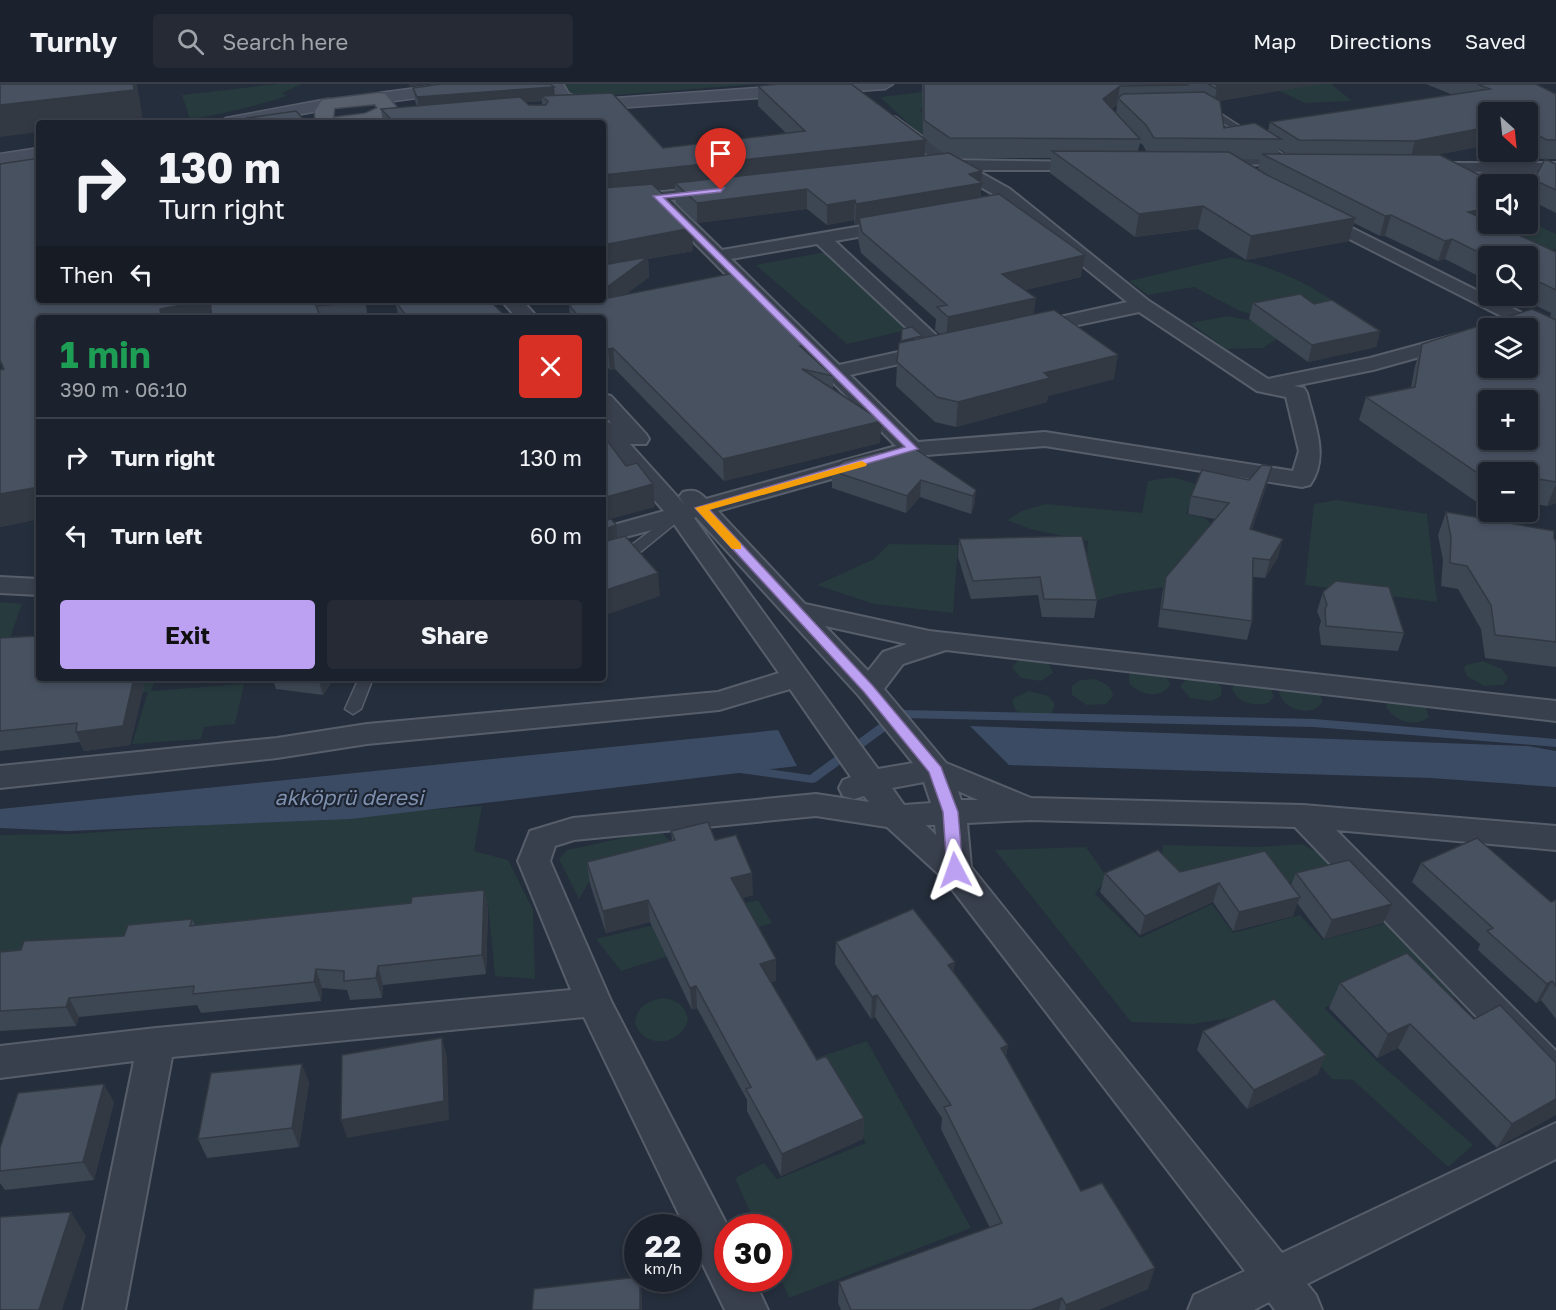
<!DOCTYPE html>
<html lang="en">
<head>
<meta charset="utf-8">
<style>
  body { margin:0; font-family:"Golos Text",sans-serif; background:#252a35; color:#f1f3f6; height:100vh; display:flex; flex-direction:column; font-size:22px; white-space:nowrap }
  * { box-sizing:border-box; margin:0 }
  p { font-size:20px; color:#a0a4aa }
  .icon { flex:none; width:33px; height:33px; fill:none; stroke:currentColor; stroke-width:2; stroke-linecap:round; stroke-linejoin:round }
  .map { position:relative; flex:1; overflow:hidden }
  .panel { position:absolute; left:36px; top:231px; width:570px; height:366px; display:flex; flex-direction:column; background:#1c222d; border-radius:6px; box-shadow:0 3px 9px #0003,0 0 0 2px #3a3f49 }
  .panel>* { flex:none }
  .hud { position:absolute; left:36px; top:36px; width:570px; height:183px; border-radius:6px; box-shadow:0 3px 9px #0003,0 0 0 2px #3a3f49; background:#1c222d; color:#f1f3f6; overflow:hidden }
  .needle { width:39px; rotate:153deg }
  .buttons { position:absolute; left:1478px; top:18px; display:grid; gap:12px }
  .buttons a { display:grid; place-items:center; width:60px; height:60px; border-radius:6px; background:#1c222d; box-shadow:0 3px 9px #0003,0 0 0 2px #3a3f49; font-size:30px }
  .speed { position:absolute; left:624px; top:1130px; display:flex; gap:12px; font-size:30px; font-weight:700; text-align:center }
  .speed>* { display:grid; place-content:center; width:78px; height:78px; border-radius:50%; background:#1c222d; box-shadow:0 3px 9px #0003,0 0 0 2px #3a3f49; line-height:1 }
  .speed small { font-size:15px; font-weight:400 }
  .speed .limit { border:9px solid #d22; background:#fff; color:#111 }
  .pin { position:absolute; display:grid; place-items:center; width:51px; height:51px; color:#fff; margin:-62px -26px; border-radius:50% 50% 50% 0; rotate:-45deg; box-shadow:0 0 6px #0007 }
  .pin .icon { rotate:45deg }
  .me { position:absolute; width:66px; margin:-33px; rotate:356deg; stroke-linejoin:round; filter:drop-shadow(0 0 4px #0008) }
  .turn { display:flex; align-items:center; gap:21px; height:126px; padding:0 24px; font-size:27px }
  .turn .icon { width:78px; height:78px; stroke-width:2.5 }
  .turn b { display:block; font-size:42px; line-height:51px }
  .then { display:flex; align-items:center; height:57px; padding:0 24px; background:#0003; gap:12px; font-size:22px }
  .round { display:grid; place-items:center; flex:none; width:63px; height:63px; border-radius:6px; background:#252a35 }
  .summary { display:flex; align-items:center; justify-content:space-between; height:102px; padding:0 24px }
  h1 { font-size:36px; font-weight:700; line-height:45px; color:#1e9e55 }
  .button { display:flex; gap:12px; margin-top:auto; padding:12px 24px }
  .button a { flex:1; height:69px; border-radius:6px; background:#bca0f2; color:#111; font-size:24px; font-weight:700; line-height:69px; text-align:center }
  .button a+a { background:#252a35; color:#f1f3f6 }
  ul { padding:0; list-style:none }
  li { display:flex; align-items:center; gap:18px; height:78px; padding:0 24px; border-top:2px solid #3a3f49 }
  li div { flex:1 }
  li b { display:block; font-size:22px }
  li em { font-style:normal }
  header { display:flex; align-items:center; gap:36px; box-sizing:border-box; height:84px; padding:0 30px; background:#1c222d; border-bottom:2px solid #3a3f49 }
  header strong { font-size:28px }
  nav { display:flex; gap:33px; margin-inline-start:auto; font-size:21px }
  .search { width:420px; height:54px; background:#252a35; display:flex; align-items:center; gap:15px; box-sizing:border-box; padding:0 21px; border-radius:6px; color:#a0a4aa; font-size:22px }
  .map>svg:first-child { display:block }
</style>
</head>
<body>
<header>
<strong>Turnly</strong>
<div class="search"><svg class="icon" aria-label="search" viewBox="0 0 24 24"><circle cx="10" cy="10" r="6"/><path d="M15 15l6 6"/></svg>Search here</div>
<nav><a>Map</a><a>Directions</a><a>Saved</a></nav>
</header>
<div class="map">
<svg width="1556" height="1226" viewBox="0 0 1556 1226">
  <rect width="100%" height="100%" fill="#252e3c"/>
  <!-- green -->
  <path fill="#273a3d" d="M278 0H302L282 9 287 12C256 22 223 30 190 35L182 11Z
    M563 0H758L576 14 564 8Z
    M1294 0H1331L1352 17 1305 19 1273 4Z
    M940 6 926 23 919 26 946 48 921 51 880 13Z
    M1539 142 1556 150V165L1517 172 1478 154Z
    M825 168 911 245 847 260 756 181Z
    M1231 173C1275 184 1314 200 1349 229L1258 232 1240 227 1194 203 1148 211 1129 197Z
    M1228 232 1262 239 1281 252 1263 264 1226 265 1190 239Z
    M1172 393 1200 401 1196 404 1186 430 1205 434 1210 439 1209 451 1187 500 1118 510 1095 517 1087 473 1088 457 1030 445 1007 436 1022 427 1046 420 1142 429 1148 397Z
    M1337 416 1427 430 1437 518 1305 501 1314 420Z
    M889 460 958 461 953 529 874 520 817 501 874 475Z
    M0 518 22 520 4 571H0Z
    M1022 573 1047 576 1053 589 1041 597 1021 594 1012 583Z
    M1483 577 1502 585 1508 594 1503 601 1484 602 1467 592 1464 584 1466 581Z
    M1132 587 1162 589 1169 597 1170 601C1160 616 1139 611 1129 599V591Z
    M1189 592 1214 595 1222 604 1221 612 1211 617 1190 614 1180 602Z
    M99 594H156L151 607 244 600 235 640 204 643 201 655 132 660 148 608 92 609Z
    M1094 595C1103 598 1112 602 1113 612L1106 620 1087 621 1072 611V602L1080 596Z
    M1235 598 1269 601 1274 612 1269 619C1254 623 1238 619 1232 605Z
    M1282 603 1318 608 1323 617C1313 635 1280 626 1279 606Z
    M1029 607 1048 612 1055 620 1052 629 1035 634 1016 627 1012 618 1014 614Z
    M1389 614 1425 620 1429 633C1415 644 1394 638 1386 622Z
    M482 722 474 767 508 776 533 826 535 895 495 892 488 820 436 822 0 885V751L72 750Z
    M660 746 673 761 593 791 579 815 559 775 567 766Z
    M1302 760 1323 771 1335 788 1298 799 1272 797 1193 801 1162 774 1163 761 1258 763Z
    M1086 763 1107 793 1095 810 1140 854 1212 820 1233 849 1300 831 1323 856 1392 838 1461 910 1430 926 1395 893 1422 877 1324 924 1377 977 1473 1061 1448 1083 1353 996 1332 995 1272 927 1193 940 1131 938 995 766Z
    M758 816 772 839 621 887 596 855Z
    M661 914C675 915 685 920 688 935 682 962 644 966 635 939 636 924 646 918 661 914Z
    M867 957 971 1144 789 1214 779 1190 778 1143H757L735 1094 764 1079 777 1095 866 1059 829 990 799 980Z"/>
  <!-- water -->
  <path fill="#3c4b64" d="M970 642 1528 662 1556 667V703L1431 694 1009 681Z
    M778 646 797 682 351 735 68 747 0 744V725Z"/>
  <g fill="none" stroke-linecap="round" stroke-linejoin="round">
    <!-- stream -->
    <path fill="#3c4b64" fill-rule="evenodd" d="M901 626 1314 635 1556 655V663L1314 643 903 634 816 698 812 699 740 689 734 685 740 681 810 691 897 627Z"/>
    <defs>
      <path id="service" d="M1207 23H1210L1292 76 1285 78 1204 27 1203 25Z
        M677 427 682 428 683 431 682 434 639 469 603 480V472L629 463Z
        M359 594H373L361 625 353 630 345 625Z"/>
      <path id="minor" d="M895 33 954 76 1094 78 1096 81 1088 86H976L1010 105 1149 217 1268 295 1370 274 1488 242 1496 244H1488V254L1373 286 1294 302 1304 304 1307 309C1314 339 1330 373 1310 401L1302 403 1045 362 913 372 718 427 805 520 929 547 1556 617V637L946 566 903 580 884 605 946 679 1031 714 1303 721 1556 742V766L1336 746 1556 967V1007L1543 1002 1295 743 1031 736 967 739 971 783 1282 1169 1556 1039V1075L1307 1200 1316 1211 1322 1226H1275L1269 1218 1254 1226H1188L1194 1211 1245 1187 944 795 887 743 816 732 574 756 555 762 550 777 611 917 728 1143V1194H753L768 1226H725L688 1150V1143H685L584 933 172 973 125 1226H83L134 977 0 994V962L156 944 571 906 518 777 530 747 573 734 816 710 869 718 864 712 854 715 843 712 839 704 843 696 851 693 790 605 719 626 367 660 277 674 0 704V682L277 654 367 640 718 608 779 589 674 440 603 459V444L664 427 603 358V337L611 339 685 421 679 413 683 408C694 405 699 407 706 415L896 362 654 118 603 124V114L720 102 722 106 720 110 671 116 722 166 897 136 903 137 906 141 903 145 835 157 951 265 948 269 850 291 918 358 1045 348 1293 387 1299 367 1286 313 1257 307 1139 228 1031 251 1024 249 1021 245 1024 241 1127 218 998 113 951 86 944 84 890 41 887 38ZM817 160 926 262 839 281 731 175ZM696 433 859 612 913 679 878 685 694 434ZM825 542 907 560 883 568 868 587ZM924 698 931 719 904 721 892 704ZM958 707 978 716H961ZM926 741H935L936 751Z
        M1299 71 1307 76 1305 79 1204 82 1196 77 1204 72Z
        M1428 79H1556V89L1422 87 1420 84Z
        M1318 127 1556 246V260L1312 136 1309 132Z
        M501 216H522L538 234H517Z
        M603 310 611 312 646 350 649 355 646 360H630L603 330Z
        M0 493 39 495V511L0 509Z"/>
      <path id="secondary" d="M447 0H493L485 5 379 19 370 14 379 9Z
        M547 0H563L569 10 587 16 814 0H893L885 5 575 27 556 17Z
        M328 15 334 16 337 20 334 24 254 39H217L226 34Z
        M39 64V76L0 82V70Z"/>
      <path id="primary" d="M379 9 385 10 397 24C380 47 341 39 316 39L315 27 322 16ZM375 20 378 24 365 30 333 34 334 24Z"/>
    </defs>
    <!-- service casing -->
    <use href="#service" stroke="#575e6b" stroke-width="3"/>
    <!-- minor casing -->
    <use href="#minor" stroke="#575e6b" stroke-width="4"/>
    <!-- secondary casing -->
    <use href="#secondary" stroke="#575e6b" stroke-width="3"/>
    <!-- primary casing -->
    <use href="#primary" stroke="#424956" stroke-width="3"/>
    <!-- service -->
    <use href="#service" fill="#39404d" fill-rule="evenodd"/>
    <!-- minor -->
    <use href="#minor" fill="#39404d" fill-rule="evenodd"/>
    <!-- secondary -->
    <use href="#secondary" fill="#474f5f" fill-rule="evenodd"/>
    <!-- primary -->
    <use href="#primary" fill="#575f6c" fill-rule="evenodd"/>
  </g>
  <!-- wall -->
  <path fill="#3d4653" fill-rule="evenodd" d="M922 0H1318L1219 17 1224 44 1268 47 1270 38 1453 11 1426 0H1536L1556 10V75H1546L1556 80V129L1528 115 1534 96 1545 75H1541L1526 68H1527V28H1488V61L1435 71 1488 140H1508L1498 141 1556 168V419L1547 422 1527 419V388H1488V426L1359 336 1366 313 1411 303 1415 282 1422 260 1550 233 1551 229 1517 212H1527V172H1488V197L1445 175 1438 177 1385 152H1380L1354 139 1349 157 1246 176 1198 145 1135 153 1050 89 1051 74H958L981 98V114L1081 193 1025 206 1034 230 1114 295 1048 312 1047 318 956 343 935 338 896 302 897 278 922 254 940 250 935 246 936 235 861 169 858 155 859 140 855 141 854 136 827 141 807 125 697 139 676 119 675 104 658 106 673 120V128L693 167 648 175 649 193 626 210 812 273 833 292V305L880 359 724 397 615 285 610 286 603 278V234H570L569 221H572L569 216H603V39H383L381 25 417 22 415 17 413 4 554 3 555 11 663 64 786 49 758 22V2L923 54ZM542 17V21H529L525 18ZM1117 21 1116 29 1112 25ZM926 56 943 69 925 72ZM1140 59 1143 61 1146 67H1138ZM1279 65 1287 70H1278ZM1241 75H1260L1258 86Z
    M0 80 365 216 368 234H39V435L0 443V286L3 285 0 278Z
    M395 217 507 234H399Z
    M1253 219 1314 220 1380 247 1376 263 1308 278 1249 235Z
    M883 372 976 406 974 423 971 430 920 413 906 429 832 404V387Z
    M1272 382 1267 400 1252 445 1278 473 1265 494 1253 493 1252 537 1247 556 1158 543 1162 511 1166 493 1215 435 1188 430 1191 412 1249 396Z
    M1446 428 1554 454 1556 458V583L1485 574 1481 545 1458 505 1441 502 1443 476 1438 451Z
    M959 455 1097 516 1094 534 1042 533 1038 511 971 515 958 473Z
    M1323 508 1404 549 1398 567 1321 561 1319 544 1321 537 1317 527Z
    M0 554 39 594H146L130 661 84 667 80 658 0 667Z
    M246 594H334L323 611 276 605 274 599Z
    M671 747 715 756 753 811 742 814 776 897 771 898 817 976 864 1034 863 1055 781 1092 747 1027V1016L697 924 692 926 650 838 606 849 590 800 587 778 672 757Z
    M1421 779 1551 818 1556 816V935L1541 916 1536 919 1478 866 1480 860 1412 798Z
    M1180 788 1291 801 1296 789 1383 839 1324 855 1297 819 1293 832 1233 847 1213 818 1140 851 1100 808 1105 789Z
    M484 806 488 825 486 890 383 901 382 914 350 916 347 906 322 904 321 917 201 929 197 921 79 933 76 942 0 947V868L124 852 192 835 195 841 411 819Z
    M836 858 955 878 953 887 1008 961 1006 972 1081 1107 1148 1205 1098 1226H841L838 1219 839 1198 990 1144 941 1045 942 1034 875 933 871 935 835 880Z
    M1340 899 1474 935 1556 979 1497 1064 1398 964 1377 974 1329 924Z
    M1203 947 1318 990 1247 1025 1197 966Z
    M309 998 299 1063 207 1074 198 1055Z
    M114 1018 94 1096 5 1106 0 1099V1064Z"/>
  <!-- shaded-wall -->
  <path fill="#323943" d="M133 0H137L143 35 111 39H39V48L0 53V21Z
    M409 0H430L409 3Z
    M1216 0H1318L1214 18 1217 5Z
    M1120 2 1117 21 1101 34 1103 15Z
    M554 3 555 16 541 12 542 17 419 26 417 13Z
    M1488 43V61L1410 76 1415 57Z
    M926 56 924 76 675 99V104L603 112V91Z
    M982 87 981 99H982L980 119 859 134V140L855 141 856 120 969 90Z
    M807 105V125L697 139V119Z
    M855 116 854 136 827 141V121Z
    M673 120 674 142 665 121Z
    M1203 122 1198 145 1135 153 1139 130Z
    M1488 124V140H1508L1462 148 1468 128Z
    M1391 131 1385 152H1380L1385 132Z
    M1355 134 1349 157 1246 176 1251 152Z
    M692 144 693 167 648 175 649 193 594 234 586 218 589 216H603V161Z
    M1452 155 1445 175 1438 177 1445 157Z
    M1085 171 1081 193 1000 212 1002 190Z
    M1036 214 1033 236 946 256 948 233Z
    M207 216H210L215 234H161L160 225Z
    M1380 247 1376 263 1308 278 1312 261Z
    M812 260V281L800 262Z
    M613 264 615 285 610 286 608 265Z
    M1118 271 1114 295 1048 312 1047 318 956 343 958 318 1044 289Z
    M882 337 880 359 724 397 723 375Z
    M1272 382 1267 400 1246 463 1250 445Z
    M921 396 920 413 906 429 907 412Z
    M653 400 655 423 603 437V414Z
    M1556 400V419L1547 422Z
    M39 403V435L0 443V410Z
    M976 406 974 423 971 430 973 412Z
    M616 441 618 464 603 470V446Z
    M1283 455 1278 473 1265 494 1270 476Z
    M658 489 660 512 603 532V507Z
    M134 594H146L130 661 84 667 76 648Z
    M318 594H334L323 611Z
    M752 789 753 811 732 816 731 794Z
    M1219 799 1213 818 1140 851 1145 832Z
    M484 806 488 825 486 890 482 871Z
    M1300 813 1293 832 1233 847 1239 828Z
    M648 816 650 838 606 849 603 827Z
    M1392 820 1383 839 1324 855 1332 836Z
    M776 875V897L760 902V880Z
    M955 878 952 900 948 881Z
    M378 882 383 901 382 914 376 894Z
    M316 885 322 904 321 917 314 898Z
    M1552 897 1541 916 1536 919 1547 900Z
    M696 902 697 924 692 926 690 904Z
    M877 911 875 933 871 935 872 913Z
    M69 914 79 933 76 942 66 923Z
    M1410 940 1398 964 1377 974 1388 950Z
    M442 954 447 973 449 1036 347 1054 341 1036Z
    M1008 961 1004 983 1001 964Z
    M1326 971 1318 990 1247 1025 1254 1006Z
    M302 980 309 998 299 1063 292 1044Z
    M104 1000 114 1018 94 1096 83 1078Z
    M1556 1015V1031L1497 1064 1512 1040Z
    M864 1034 863 1055 781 1092 782 1070Z
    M71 1128 86 1152 62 1226H39Z
    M1155 1184 1148 1205 1098 1226H1065L1066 1221Z
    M640 1194 642 1211V1226H640Z
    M1062 1214 1059 1226H1031Z"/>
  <!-- building -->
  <path fill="#475160" stroke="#323943" stroke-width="1.5" fill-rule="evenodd" d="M0 0H133L134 6 0 21Z
    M441 0H550L554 3 417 13 413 4Z
    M779 0H851L926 56 603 91V39H395L381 25 520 13 529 21H546L548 17 541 12 612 9 663 64 805 47 758 2Z
    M924 0H1187L1188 1 1120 2 1103 15 1140 55 950 54 924 36Z
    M1208 0H1216L1217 5Z
    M1477 0H1536L1556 10V56H1547L1527 46V28H1488V43L1415 57 1299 56 1270 38 1490 5Z
    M1204 8 1220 17 1224 44 1255 39 1281 55 1154 54 1146 41 1118 14 1123 10Z
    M296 27 307 39H242L251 38 247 34Z
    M1052 67 1229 68 1267 91 1355 134 1251 152 1203 122 1139 130Z
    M949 69 982 87 969 90 982 99 856 120 855 116 827 121 807 105 697 119 675 99Z
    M1262 70 1440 71 1497 100H1488V124L1468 128 1488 137V140H1494L1556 168V206L1527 192V172L1488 173 1452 155 1445 157 1391 131 1385 132Z
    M39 74V216H207L160 225 161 234H39V403L0 410V286L4 285 0 276V80Z
    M1545 75 1556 80V106L1534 96Z
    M652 100 673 120 665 121 692 144 603 161V104Z
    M999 110 1085 171 1002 190 1036 214 948 233 937 223 947 221 862 148 859 134Z
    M648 173 603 206V181Z
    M739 188 812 260 800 262 833 292 802 285 882 337 723 375 613 264 608 265 603 259V234H580L569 221 583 219 581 216H589L586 218 597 216H603V215Z
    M1300 210 1314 220 1332 216 1380 247 1312 261 1253 219Z
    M210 216H365V218L316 222 321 234H212Z
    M402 216H489L507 234H408L395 217Z
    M1532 225 1556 236V398L1527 393V388H1488V396L1366 313 1415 303 1422 260ZM1488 244H1527V284H1488ZM1488 316H1527V356H1488Z
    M1054 226 1118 271 1044 289 1050 294 958 318 937 313 897 278 899 259Z
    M912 243 922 252 901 257 902 245Z
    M603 351 626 382 637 379 653 400 603 414Z
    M911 362 976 406 973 412 921 396 907 412 832 387 843 377 882 367 883 372Z
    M1262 381 1272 382 1250 445 1283 455 1270 476 1253 474 1252 537 1162 525 1166 493 1229 419 1191 412 1202 386 1249 396Z
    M1446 428 1554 447V454L1556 458V558L1495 551 1491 521 1467 482 1450 479 1451 453Z
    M611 435 616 441 603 446V437Z
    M625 452 658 489 603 507V458Z
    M1082 452 1097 516 1044 515 1040 493 973 497 959 455Z
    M1336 497 1389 503 1404 549 1326 542 1325 525 1327 521 1323 508Z
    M39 548V594H134L123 642 76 648 77 639 0 647V554L37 552Z
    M708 738 715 756 736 751 752 789 731 794 776 875 760 880 817 976 826 972 864 1034 782 1070 746 1005 751 1003 696 902 690 904 648 816 603 827 587 778 675 756 671 747Z
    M1477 754 1551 818 1556 816V902L1552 897 1547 900 1487 847 1493 844 1421 779Z
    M1158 766 1180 788 1265 767 1300 813 1239 828 1219 799 1145 832 1105 789Z
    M1349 776 1392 820 1332 836 1296 789Z
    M484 806 482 871 378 882 376 894 344 897V887L316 885 314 898 193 910 194 902 69 914 66 923 0 927V868L21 866 24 857 124 852 128 841 192 835 190 842 411 819 412 813Z
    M913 825 955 878 948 881 1008 961 1001 964 1081 1107 1102 1099 1155 1184 1066 1221 1062 1214 1031 1226H851L839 1198 1002 1139 944 1023 951 1021 877 911 872 913 836 858Z
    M1407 869 1474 935 1500 921 1556 979V1015L1512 1040 1410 940 1388 950 1340 899Z
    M1274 915 1326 971 1254 1006 1203 947Z
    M442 954 444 1017 341 1036 342 971Z
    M302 980 292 1044 198 1055 211 989Z
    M104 1000 83 1078 0 1087V1064L18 1009Z
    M71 1128 39 1226H0V1133Z
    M638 1193 640 1194V1226H532L534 1205Z"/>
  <!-- route -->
  <path fill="#bca0f2" stroke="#7a689d" stroke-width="1.5" d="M724 104 721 108 664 114 918 365 709 425 873 602 941 683 958 728 963 786 960 790H949L947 786 943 728 929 688 864 608 695 424 905 363 653 112Z"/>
  <!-- slow -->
  <path fill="#f59e0b" d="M862 377 867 380 866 382 709 426 741 460V465H732L695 424Z"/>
  <g text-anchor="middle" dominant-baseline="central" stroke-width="4.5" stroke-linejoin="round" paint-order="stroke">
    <!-- water labels -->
    <g font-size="21" font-style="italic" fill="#7e90ad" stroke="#1e2532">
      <text x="349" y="713">akköprü deresi</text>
    </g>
  </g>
</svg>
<div class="buttons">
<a><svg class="needle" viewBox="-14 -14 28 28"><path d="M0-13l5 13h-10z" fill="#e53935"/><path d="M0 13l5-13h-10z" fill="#a0a4aa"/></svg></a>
<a><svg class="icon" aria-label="sound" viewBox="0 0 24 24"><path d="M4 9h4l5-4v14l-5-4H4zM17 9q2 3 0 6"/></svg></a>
<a><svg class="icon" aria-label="search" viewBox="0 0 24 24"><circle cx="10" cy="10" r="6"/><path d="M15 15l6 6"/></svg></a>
<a><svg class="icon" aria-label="layers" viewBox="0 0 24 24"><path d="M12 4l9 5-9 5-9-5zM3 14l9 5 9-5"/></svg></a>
<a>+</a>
<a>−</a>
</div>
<div class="speed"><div>22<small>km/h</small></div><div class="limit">30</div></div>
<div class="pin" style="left:721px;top:106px;background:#d93025"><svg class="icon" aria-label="arrive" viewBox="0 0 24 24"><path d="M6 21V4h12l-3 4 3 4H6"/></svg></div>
<svg class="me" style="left:955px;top:786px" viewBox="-20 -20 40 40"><path d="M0-17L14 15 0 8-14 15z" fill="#bca0f2" stroke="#fff" stroke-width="4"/></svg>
<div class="hud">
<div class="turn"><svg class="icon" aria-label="right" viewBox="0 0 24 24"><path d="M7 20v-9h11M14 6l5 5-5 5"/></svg><div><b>130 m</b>Turn right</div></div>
<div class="then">Then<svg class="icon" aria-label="left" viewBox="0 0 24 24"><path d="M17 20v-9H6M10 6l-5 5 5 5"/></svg></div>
</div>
<section class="panel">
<div class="summary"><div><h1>1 min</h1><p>390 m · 06:10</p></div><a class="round" style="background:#d93025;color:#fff"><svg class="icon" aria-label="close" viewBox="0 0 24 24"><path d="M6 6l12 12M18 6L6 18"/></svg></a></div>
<ul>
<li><svg class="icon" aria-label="right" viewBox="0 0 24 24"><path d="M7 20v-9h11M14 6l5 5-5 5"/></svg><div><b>Turn right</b></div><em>130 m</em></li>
<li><svg class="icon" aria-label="left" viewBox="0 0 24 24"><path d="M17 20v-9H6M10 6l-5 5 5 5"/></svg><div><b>Turn left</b></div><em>60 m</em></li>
</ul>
<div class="button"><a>Exit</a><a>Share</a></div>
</section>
</div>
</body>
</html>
